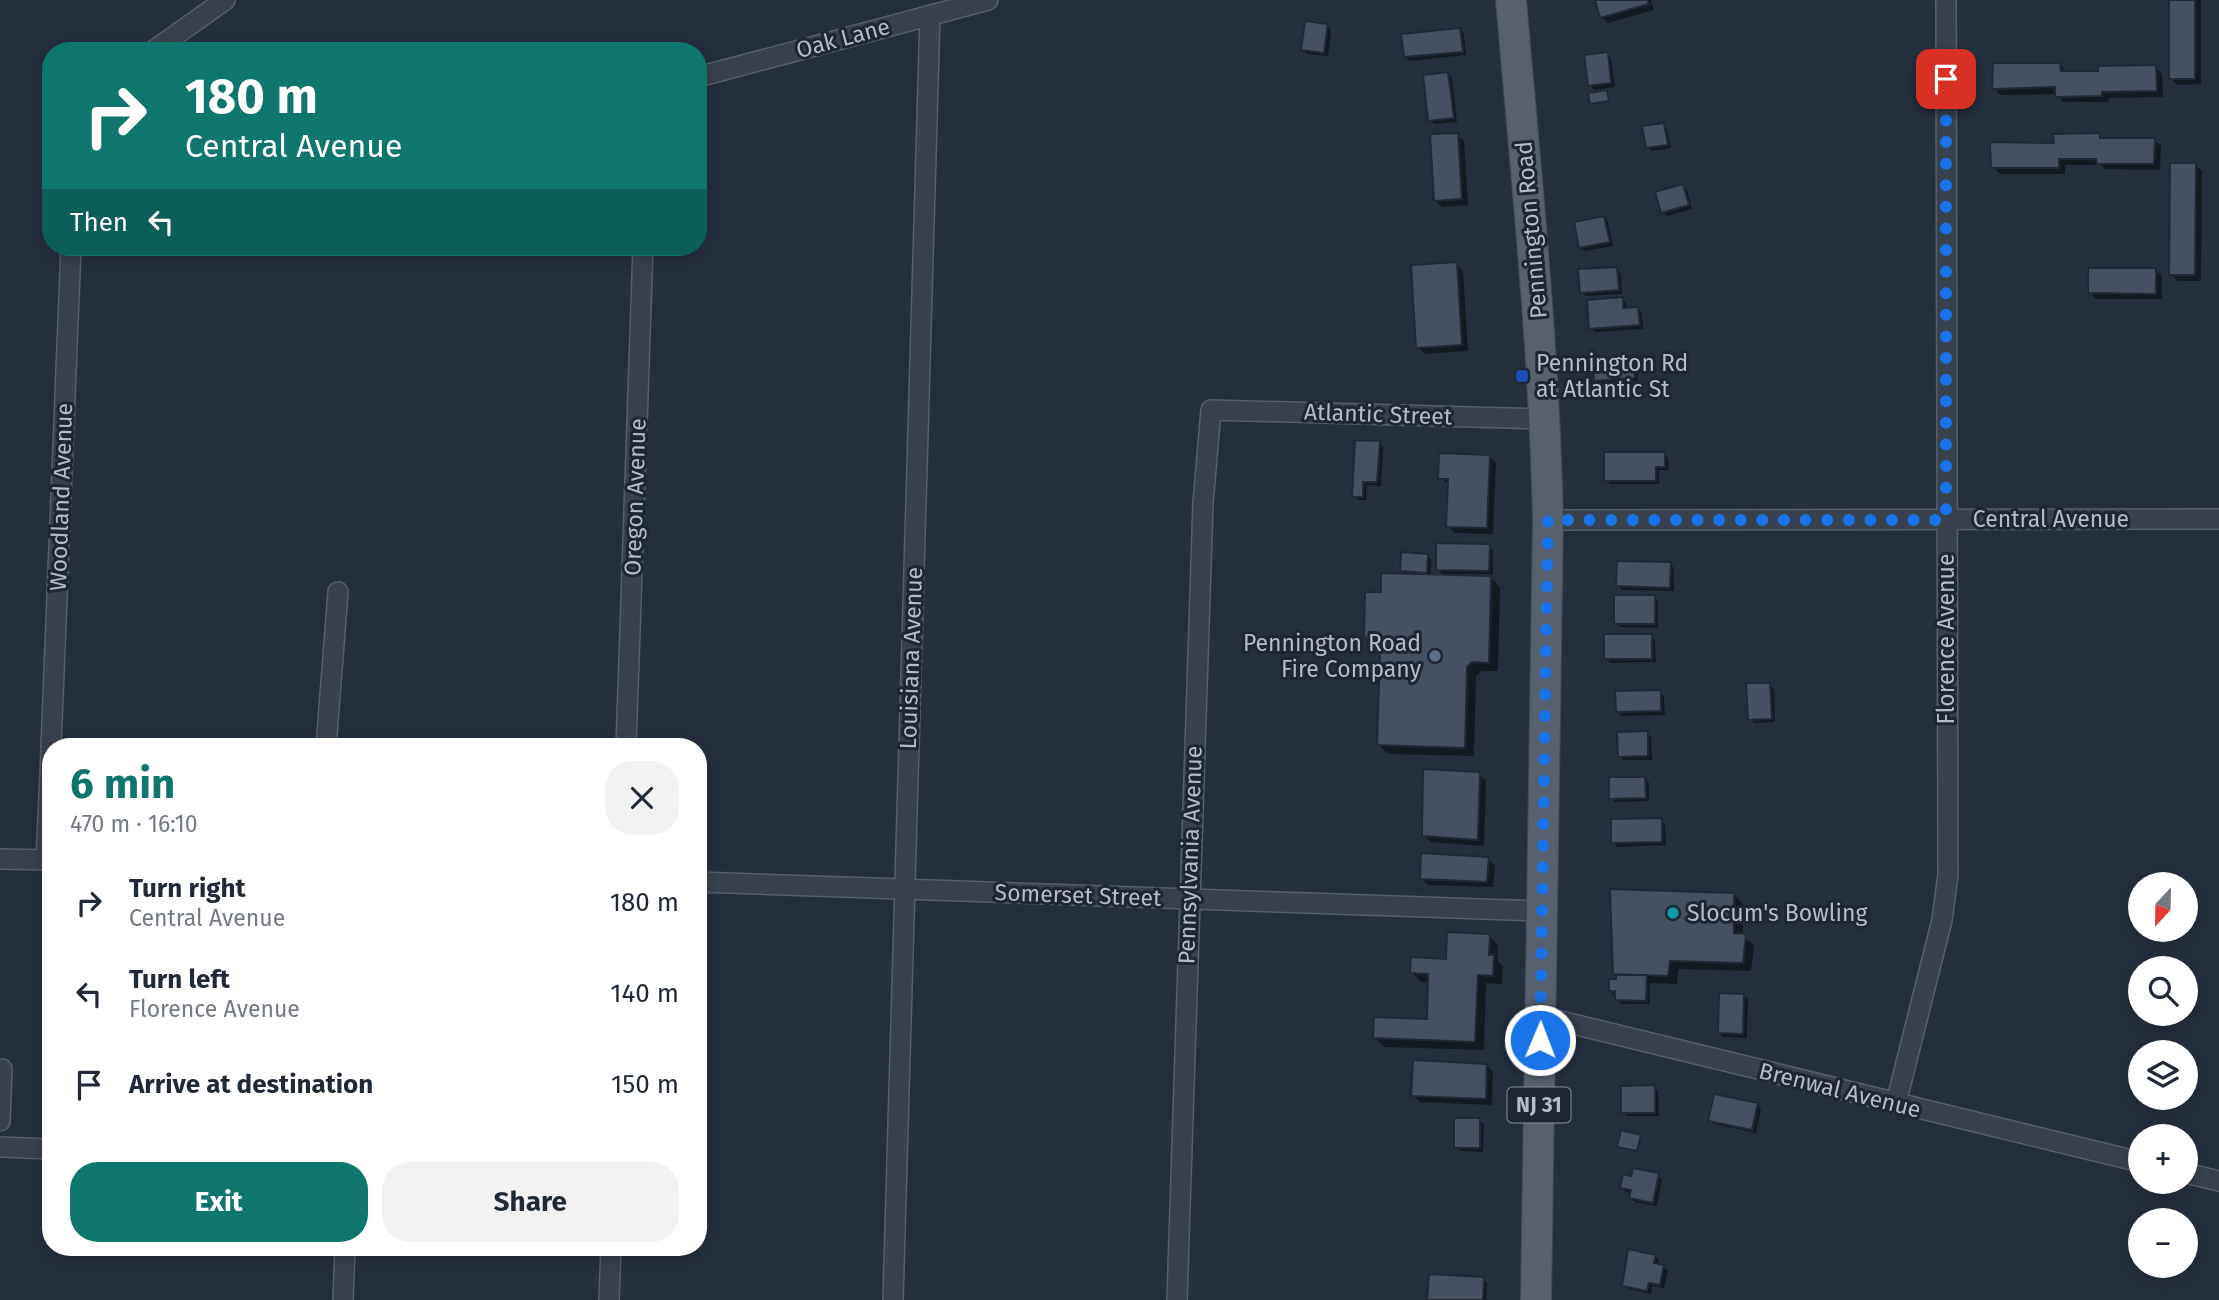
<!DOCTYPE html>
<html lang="en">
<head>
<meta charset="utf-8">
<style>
  body { margin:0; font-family:"Fira Sans",sans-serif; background:#f2f2f3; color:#1f2937; height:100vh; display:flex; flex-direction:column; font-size:26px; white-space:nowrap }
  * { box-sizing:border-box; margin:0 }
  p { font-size:23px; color:#747a83 }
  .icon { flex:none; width:38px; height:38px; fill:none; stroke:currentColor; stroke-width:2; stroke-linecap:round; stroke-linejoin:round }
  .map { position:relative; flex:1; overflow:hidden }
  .panel { position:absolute; left:42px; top:738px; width:665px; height:518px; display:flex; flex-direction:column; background:#fff; border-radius:28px; box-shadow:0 4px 18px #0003 }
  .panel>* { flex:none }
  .hud { position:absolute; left:42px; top:42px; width:665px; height:214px; border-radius:28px; box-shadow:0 4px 18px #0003; background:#0f766e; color:#fff; overflow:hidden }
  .needle { width:46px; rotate:202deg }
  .tools { position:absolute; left:2128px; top:872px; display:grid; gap:14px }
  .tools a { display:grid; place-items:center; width:70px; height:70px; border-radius:50%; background:#fff; box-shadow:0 4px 18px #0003; font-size:35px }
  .pin { position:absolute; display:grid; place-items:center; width:60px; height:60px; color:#fff; margin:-30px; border-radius:14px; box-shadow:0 4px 10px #0006 }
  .me { position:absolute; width:77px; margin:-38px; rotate:1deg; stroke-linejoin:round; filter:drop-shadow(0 0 5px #0008) }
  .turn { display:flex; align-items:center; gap:24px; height:147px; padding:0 28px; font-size:32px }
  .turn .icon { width:91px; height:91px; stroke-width:2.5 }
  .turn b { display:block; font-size:49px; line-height:60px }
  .then { display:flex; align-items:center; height:66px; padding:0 28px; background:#0003; gap:14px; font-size:26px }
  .round { display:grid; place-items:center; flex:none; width:74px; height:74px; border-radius:28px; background:#f2f2f3 }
  .summary { display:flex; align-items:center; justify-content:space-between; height:119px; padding:0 28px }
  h1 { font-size:42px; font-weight:700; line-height:52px; color:#0f766e }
  .cta { display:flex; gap:14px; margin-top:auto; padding:14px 28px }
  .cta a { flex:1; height:80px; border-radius:28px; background:#0f766e; color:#fff; font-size:28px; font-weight:700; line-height:80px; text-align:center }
  .cta a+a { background:#f2f2f3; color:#1f2937 }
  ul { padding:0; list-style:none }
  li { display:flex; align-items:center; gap:21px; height:91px; padding:0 28px }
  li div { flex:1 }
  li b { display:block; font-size:26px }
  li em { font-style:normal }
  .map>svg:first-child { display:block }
</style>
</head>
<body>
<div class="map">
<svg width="2219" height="1300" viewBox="0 0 2219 1300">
  <rect width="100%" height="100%" fill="#242f3e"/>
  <!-- shadow -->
  <path fill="#0007" d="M1596 0H1651L1654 10 1608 23 1601 17Z
    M2171 0H2201V84L2177 85 2171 78Z
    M1327 26 1331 30 1328 56 1307 54 1303 50Z
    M1460 30 1464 34 1466 55 1410 61 1405 57Z
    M1607 54 1611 58 1615 87 1594 90 1590 85Z
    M2060 64 2066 71 2100 72 2155 67 2162 74 2163 97 2109 98 2108 102H2063L2057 94 2000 95 1994 88Z
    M1448 74 1452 78 1457 122 1434 124 1430 120Z
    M1607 92 1610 102 1592 103Z
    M1663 125 1667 129 1671 148 1652 151 1647 147Z
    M1457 135 1464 141 1468 205 1442 207 1435 200Z
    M2099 135 2104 140H2154L2161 146 2160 170 2105 169 2101 165H2065V174H2000L1993 167 2055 145Z
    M2195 165 2202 171 2201 281H2178L2171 274Z
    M1683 186 1687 190 1692 209 1667 216 1663 212Z
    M1604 218 1608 222 1613 246 1585 251 1580 247Z
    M1456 264 1463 271 1468 351 1425 354 1418 347Z
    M1616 268 1621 273 1622 294 1586 296 1582 292Z
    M2156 270 2162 276V299H2096L2090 292Z
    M1622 298 1626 303 1627 309 1637 308 1642 313 1643 329 1595 332 1591 328Z
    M1632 357 1637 361 1638 381 1600 384 1596 380Z
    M1379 443 1383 447 1381 486 1367 485 1366 500H1358L1354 496Z
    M1664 454 1668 458 1669 470H1659V484H1610L1606 480Z
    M1489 456 1496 463 1493 534 1455 533 1448 526 1450 485 1440 478Z
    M1489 546 1493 550V574H1457V577L1491 578 1500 587 1498 671H1482L1476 676 1474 756 1388 754 1379 745 1382 594 1408 576 1402 570 1427 555 1431 559 1430 576 1445 577 1437 569Z
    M1670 564 1674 568V591L1622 590 1618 586Z
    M1654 597 1658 601V628L1620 627 1616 623Z
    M1651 636 1655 640 1656 662 1610 663 1606 658Z
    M1769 684 1774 689 1775 722 1754 723 1750 719Z
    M1660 692 1664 696 1665 715 1622 716 1617 711Z
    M1647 733 1651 737 1652 760H1623L1619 756Z
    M1479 774 1486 781 1484 846 1430 842 1424 835Z
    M1645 778 1649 783V801L1615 802 1611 798Z
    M1661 820 1665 824 1666 845 1617 847 1613 842Z
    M1488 859 1495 866 1493 887 1428 885 1422 879Z
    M1734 894 1743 904V936L1754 945 1751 971 1678 969 1677 984 1650 983V1004H1621L1617 999 1611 991 1618 981 1614 973Z
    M1489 936 1498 945V961L1503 966 1502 984 1486 983 1484 1050 1384 1047 1375 1037 1428 1021 1430 982H1421L1412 972 1448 961Z
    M1744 995 1748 999 1747 1038 1723 1037 1719 1033Z
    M1487 1066 1493 1072 1492 1105 1420 1102 1413 1095Z
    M1654 1087 1658 1091 1659 1116H1627L1623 1112Z
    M1757 1105 1761 1109 1756 1133 1714 1124 1710 1120Z
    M1479 1120 1484 1124 1483 1152 1460 1151 1456 1147Z
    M1658 1175 1662 1179 1657 1206 1635 1202 1631 1198 1632 1193 1626 1192 1622 1187Z
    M1655 1256 1659 1260 1658 1265 1668 1270 1664 1288 1652 1286 1651 1294 1628 1289 1624 1285Z
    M1483 1279 1487 1283 1486 1300H1429Z"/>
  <!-- building -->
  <path fill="#455162" stroke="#1f2835" stroke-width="2" d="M1595 0H1647L1649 4 1600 18Z
    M2169 0H2195V79H2169Z
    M1305 21 1328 24 1324 53 1301 50Z
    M1460 28 1463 52 1404 57 1401 34Z
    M1608 52 1611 83 1588 86 1584 55Z
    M1993 63H2060L2061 71H2098V66L2156 65 2157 91 2102 92V96L2055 97V87L1992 89Z
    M1448 72 1454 118 1428 121 1423 75Z
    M1607 90 1609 101 1590 104 1588 93Z
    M1664 123 1668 145 1646 148 1642 126Z
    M1458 133 1462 199 1434 201 1430 134Z
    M2100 133V138H2155L2154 164H2097L2096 159H2059V168H1991L1990 142 2054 143 2053 134Z
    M2170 163H2196L2195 275H2169Z
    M1683 184 1689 205 1661 213 1655 192Z
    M1604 216 1610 242 1579 248 1574 222Z
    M1457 262 1462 345 1416 348 1411 265Z
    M1617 267 1619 290 1580 293 1578 269Z
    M2088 268H2156V294L2088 293Z
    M1623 297V308L1638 307 1640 325 1589 329 1587 300Z
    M1633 355 1635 378 1594 381 1592 358Z
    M1355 440 1380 441 1377 482H1363V497H1352Z
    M1604 452H1665V467H1656V481H1604Z
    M1439 453 1490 455 1487 528 1446 527 1448 479H1438Z
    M1436 543 1490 544 1489 571 1436 570Z
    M1401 552 1428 554 1427 573 1400 571Z
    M1617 561 1671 562 1670 588 1616 586Z
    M1381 573 1491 576 1489 663 1472 662 1467 667 1465 748 1377 745 1380 651 1364 636 1365 592H1381Z
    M1614 595H1655V624H1614Z
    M1604 634H1652V659H1604Z
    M1746 683H1770L1772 719 1748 720Z
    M1661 690V711L1616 712 1615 691Z
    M1648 731V756L1618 757 1617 732Z
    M1423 769 1480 772 1478 840 1422 836Z
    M1609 777H1645L1646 798 1609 799Z
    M1662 818V842L1611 843V819Z
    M1421 853 1489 857 1487 882 1420 879Z
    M1610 889 1734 893V933L1746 934 1743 963 1670 961 1668 976 1613 974Z
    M1447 932 1490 934 1489 955H1494L1493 976 1478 975 1475 1042 1373 1038 1374 1017 1427 1019 1428 974 1410 973 1411 957 1446 959Z
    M1616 975H1647L1646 1001 1615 1000V991H1609V979H1616Z
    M1719 993 1744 994 1743 1034 1718 1033Z
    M1413 1060 1487 1064 1486 1099 1411 1096Z
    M1655 1085V1113H1621V1086Z
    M1714 1094 1758 1103 1752 1130 1708 1121Z
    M1454 1118H1480V1148H1454Z
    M1621 1130 1641 1135 1637 1151 1617 1147Z
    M1633 1168 1659 1173 1653 1203 1629 1198 1631 1190 1620 1188 1623 1174 1631 1176Z
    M1628 1249 1656 1255 1654 1263 1664 1265 1660 1285 1649 1283 1647 1291 1622 1286Z
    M1429 1274 1484 1277 1483 1300H1427Z"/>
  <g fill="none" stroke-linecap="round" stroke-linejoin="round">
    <defs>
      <path id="minor" d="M153 51 225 0
        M698 77 988 0
        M1548 520 2219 519
        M51 747 71 247
        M326 747 338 592
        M626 747 643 247
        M0 859 51 860
        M46 860 51 752
        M698 882 1541 911
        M1540 1016 2140 1162
        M1896 1103 1942 920 1948 875 1946 0
        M0 1121 2 1069
        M0 1147 51 1149
        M2186 1173 2219 1181
        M343 1300 345 1248
        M609 1300 611 1248
        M893 1300 930 15
        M1177 1300 1203 503 1211 410 1545 419"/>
      <path id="primary" d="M1511 0C1526 173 1544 346 1548 520L1536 1300"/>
    </defs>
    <!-- minor casing -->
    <use href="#minor" stroke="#565f6c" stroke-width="22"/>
    <!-- primary casing -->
    <use href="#primary" stroke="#414a57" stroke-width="32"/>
    <!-- minor -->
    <use href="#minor" stroke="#38414e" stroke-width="19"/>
    <!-- primary -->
    <use href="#primary" stroke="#56606e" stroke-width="30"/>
  </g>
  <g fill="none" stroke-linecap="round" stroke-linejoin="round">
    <!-- route -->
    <path stroke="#1a73e8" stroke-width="12" stroke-dasharray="0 21.6" d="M1540 1040 1548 520H1946V79"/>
  </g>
  <!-- markers -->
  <rect fill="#1a4fb4" stroke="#1d2633" stroke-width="2.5" x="1515" y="369" width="14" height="14" rx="3.5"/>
  <circle fill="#5c6f8a" stroke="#1d2633" stroke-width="2.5" cx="1435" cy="656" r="7"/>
  <circle fill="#0f9aa8" stroke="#1d2633" stroke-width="2.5" cx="1673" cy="913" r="7"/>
  <g text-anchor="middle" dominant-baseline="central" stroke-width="6" stroke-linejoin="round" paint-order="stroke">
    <!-- shield labels -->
    <rect fill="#1d2633" stroke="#878f9c" stroke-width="2" x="1507.5" y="1087.5" width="63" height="35" rx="5"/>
    <g font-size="21" font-weight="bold" fill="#b4bcc9">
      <text x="1539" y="1105">NJ 31</text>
    </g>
    <!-- street labels -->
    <g font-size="23" fill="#b4bcc9" stroke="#1d2633">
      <text transform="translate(843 38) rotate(-15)">Oak Lane</text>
      <text transform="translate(1531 230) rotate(-95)">Pennington Road</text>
      <text transform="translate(1378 414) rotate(2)">Atlantic Street</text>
      <text transform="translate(61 497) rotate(-88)">Woodland Avenue</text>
      <text transform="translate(635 497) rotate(-88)">Oregon Avenue</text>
      <text x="2051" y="519">Central Avenue</text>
      <text transform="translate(1946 639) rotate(-90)">Florence Avenue</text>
      <text transform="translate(911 658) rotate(-88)">Louisiana Avenue</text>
      <text transform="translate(1190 855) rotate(-88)">Pennsylvania Avenue</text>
      <text transform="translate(1078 895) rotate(2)">Somerset Street</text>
      <text transform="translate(1840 1090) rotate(14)">Brenwal Avenue</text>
    </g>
    <!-- poi labels -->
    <g font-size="23" fill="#b4bcc9" stroke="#1d2633" text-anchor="start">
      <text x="1536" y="363">Pennington Rd<tspan x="1536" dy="26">at Atlantic St</tspan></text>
      <text x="1421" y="643" text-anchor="end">Pennington Road<tspan x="1421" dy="26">Fire Company</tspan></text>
      <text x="1687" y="913">Slocum's Bowling</text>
    </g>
  </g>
</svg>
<div class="tools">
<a><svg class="needle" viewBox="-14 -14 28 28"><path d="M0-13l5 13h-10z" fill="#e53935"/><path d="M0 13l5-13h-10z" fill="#747a83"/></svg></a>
<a><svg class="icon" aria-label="search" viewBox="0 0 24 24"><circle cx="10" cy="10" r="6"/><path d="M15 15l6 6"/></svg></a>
<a><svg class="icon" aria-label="layers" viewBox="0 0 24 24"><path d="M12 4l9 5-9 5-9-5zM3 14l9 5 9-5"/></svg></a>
<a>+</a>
<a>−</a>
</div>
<div class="pin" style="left:1946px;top:79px;background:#d93025"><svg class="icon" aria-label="arrive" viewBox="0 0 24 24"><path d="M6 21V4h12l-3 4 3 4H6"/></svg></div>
<svg class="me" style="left:1540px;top:1040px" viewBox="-20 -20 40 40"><circle r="17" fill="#1a73e8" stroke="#fff" stroke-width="3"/><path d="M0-11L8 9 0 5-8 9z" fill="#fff"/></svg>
<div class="hud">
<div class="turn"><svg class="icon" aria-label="right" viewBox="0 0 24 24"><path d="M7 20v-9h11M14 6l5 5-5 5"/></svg><div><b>180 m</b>Central Avenue</div></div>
<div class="then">Then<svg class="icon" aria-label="left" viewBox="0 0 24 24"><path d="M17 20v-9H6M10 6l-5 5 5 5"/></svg></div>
</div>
<section class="panel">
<div class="summary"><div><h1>6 min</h1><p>470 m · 16:10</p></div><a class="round"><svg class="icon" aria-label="close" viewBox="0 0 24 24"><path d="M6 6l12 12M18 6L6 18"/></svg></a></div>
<ul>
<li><svg class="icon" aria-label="right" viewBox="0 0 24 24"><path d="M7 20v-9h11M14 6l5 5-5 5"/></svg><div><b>Turn right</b><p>Central Avenue</p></div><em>180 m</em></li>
<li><svg class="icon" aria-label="left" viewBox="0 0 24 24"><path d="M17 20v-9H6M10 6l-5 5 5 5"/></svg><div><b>Turn left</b><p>Florence Avenue</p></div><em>140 m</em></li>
<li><svg class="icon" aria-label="arrive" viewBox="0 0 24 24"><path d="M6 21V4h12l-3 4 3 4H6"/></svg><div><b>Arrive at destination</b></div><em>150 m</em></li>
</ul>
<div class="cta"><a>Exit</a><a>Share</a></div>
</section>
</div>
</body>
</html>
